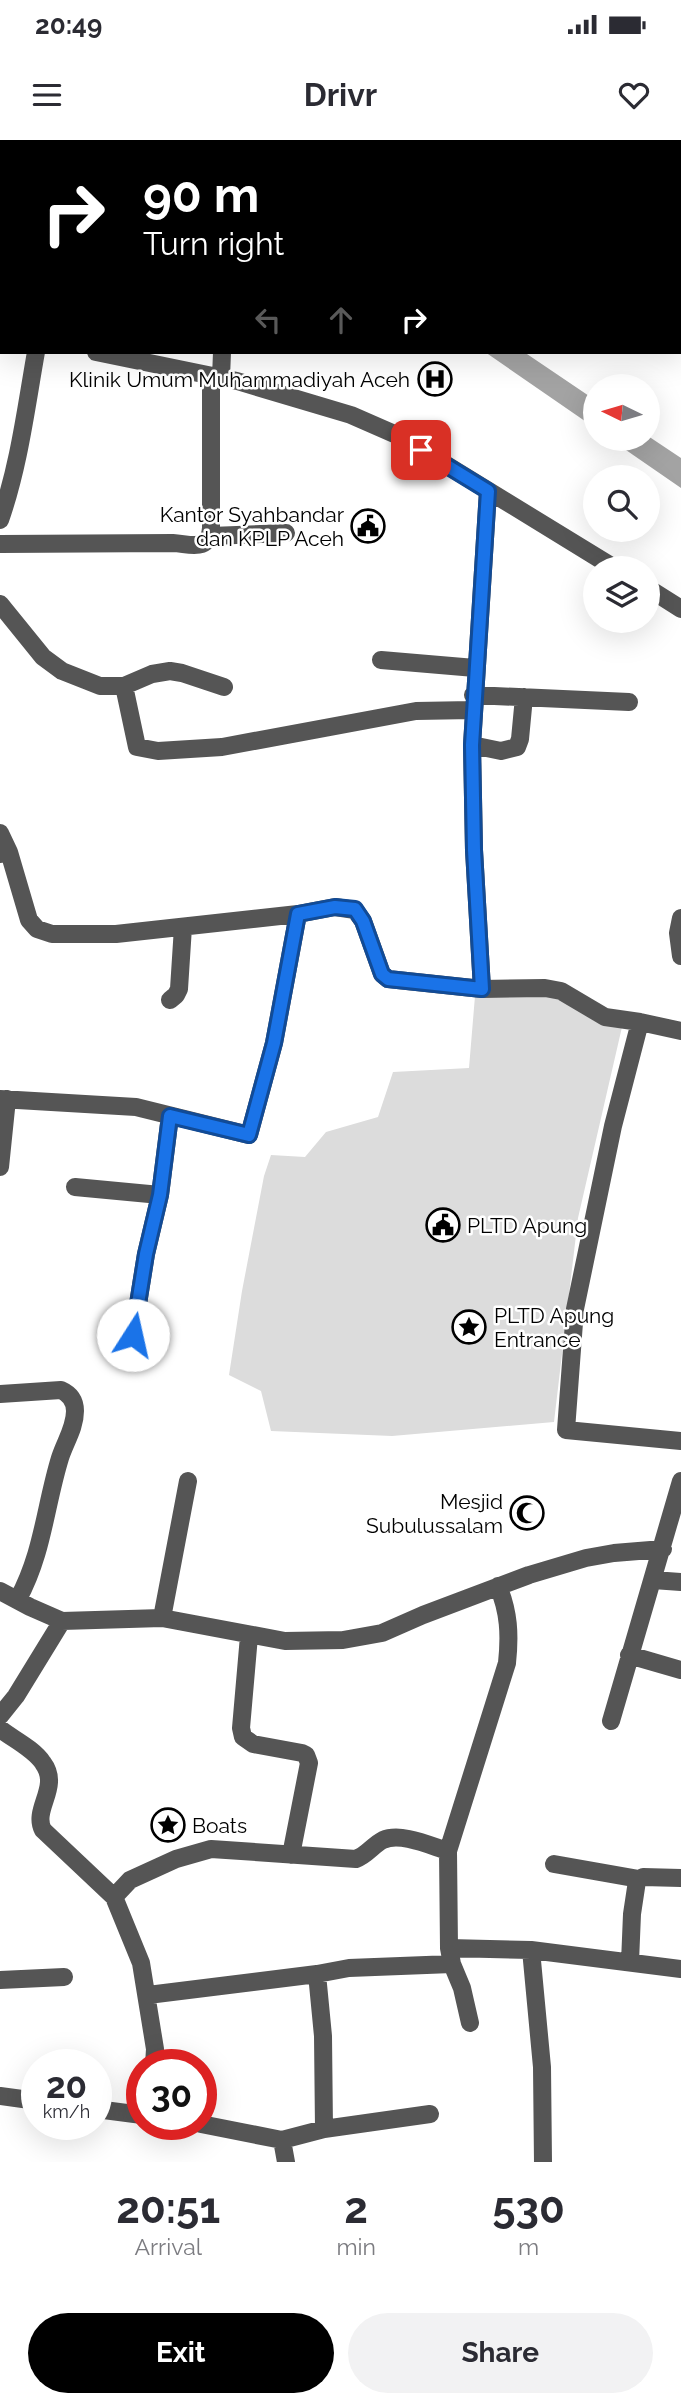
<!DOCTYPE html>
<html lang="en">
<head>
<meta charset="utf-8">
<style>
  body { margin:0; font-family:Raleway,sans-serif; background:#f2f2f3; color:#2b2b33; height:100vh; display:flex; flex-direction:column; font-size:26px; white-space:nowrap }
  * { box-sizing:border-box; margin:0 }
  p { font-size:23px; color:#7c7c81 }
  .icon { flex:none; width:38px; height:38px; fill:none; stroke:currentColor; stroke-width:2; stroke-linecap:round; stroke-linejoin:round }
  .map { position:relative; height:2022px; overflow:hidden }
  .details { display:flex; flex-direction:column; background:#fff; flex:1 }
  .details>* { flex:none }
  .top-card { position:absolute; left:0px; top:0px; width:682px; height:214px; box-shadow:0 7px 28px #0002; background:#000; color:#fff; overflow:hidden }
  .needle { width:46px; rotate:275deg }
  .tools { position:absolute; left:583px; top:234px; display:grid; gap:14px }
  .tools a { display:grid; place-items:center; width:77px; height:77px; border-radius:50%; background:#fff; box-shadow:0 7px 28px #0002; font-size:35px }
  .speed { position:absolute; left:21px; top:1909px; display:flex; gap:14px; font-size:35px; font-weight:700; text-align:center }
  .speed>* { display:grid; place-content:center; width:91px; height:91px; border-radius:50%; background:#fff; box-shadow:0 7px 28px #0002; line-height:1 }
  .speed small { font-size:18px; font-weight:400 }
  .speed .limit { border:10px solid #d22; background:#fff; color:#111 }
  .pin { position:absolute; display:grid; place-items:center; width:60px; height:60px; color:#fff; margin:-30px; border-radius:14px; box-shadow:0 4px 10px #0006 }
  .me { position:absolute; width:77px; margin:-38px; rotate:10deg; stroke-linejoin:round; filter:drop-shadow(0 0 5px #0008) }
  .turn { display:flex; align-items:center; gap:24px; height:147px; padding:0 28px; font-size:32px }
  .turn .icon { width:91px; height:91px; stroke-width:2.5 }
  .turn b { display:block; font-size:49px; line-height:60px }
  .lanes { display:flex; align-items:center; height:66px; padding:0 28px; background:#0003; justify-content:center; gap:35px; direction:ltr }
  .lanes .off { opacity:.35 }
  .eta { display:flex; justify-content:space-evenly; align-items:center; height:119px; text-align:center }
  .eta b { font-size:42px; font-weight:700; line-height:49px }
  .action { display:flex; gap:14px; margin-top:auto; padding:14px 28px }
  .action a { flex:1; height:80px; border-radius:42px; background:#000; color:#fff; font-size:28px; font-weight:700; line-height:80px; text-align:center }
  .action a+a { background:#f2f2f3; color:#2b2b33 }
  .status { display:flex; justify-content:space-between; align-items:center; height:49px; padding:0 35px; background:#fff; direction:ltr }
  .status svg { height:19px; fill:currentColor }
  header { display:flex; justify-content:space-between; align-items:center; height:91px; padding:0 28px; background:#fff; font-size:32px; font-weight:700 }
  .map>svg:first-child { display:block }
</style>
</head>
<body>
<div class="status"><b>20:49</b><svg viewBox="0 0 49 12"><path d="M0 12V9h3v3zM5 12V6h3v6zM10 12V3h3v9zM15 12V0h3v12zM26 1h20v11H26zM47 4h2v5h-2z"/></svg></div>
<header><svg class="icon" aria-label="menu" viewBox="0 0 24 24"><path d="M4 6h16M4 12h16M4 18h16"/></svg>Drivr<svg class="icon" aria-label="heart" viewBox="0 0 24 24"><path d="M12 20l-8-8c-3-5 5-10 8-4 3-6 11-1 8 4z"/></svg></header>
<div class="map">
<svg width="681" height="2022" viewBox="0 0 681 2022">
  <rect width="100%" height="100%" fill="#fff"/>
  <!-- green -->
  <path fill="#dcdcdc" d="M559 854 622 887 578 1078 554 1282 392 1296 271 1291 261 1251 229 1235 242 1151 264 1036 271 1015 305 1017 326 992 378 977 393 932 469 928 475 856Z"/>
  <!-- water -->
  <path fill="#a3a3a3" d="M485 212H524L595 260V288Z
    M648 296 681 318V348L610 299H648Z"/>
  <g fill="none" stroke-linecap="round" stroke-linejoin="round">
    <!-- minor -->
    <path stroke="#555" stroke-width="18" d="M538 0 540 2
      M361 2 362 0
      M0 184 2 185
      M96 212 237 241 351 275 399 296 616 429
      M221 238 222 212
      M488 351 472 605 474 710 482 849 545 848 561 851 605 877 640 882 613 986 575 1169 566 1290 681 1301
      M0 380C19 326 26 268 36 212
      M211 396 286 393
      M0 404 173 403C191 404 209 412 211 388V236
      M648 448 681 469
      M0 464 43 517 62 531 100 546H124L152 534 170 531 182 533 224 547
      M381 520 475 528
      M124 546 137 607 158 611 222 607 416 571 472 570
      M473 555 629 562
      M472 605 501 611 517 607 520 599 524 557
      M0 693 9 712 0 714
      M9 712 29 780 37 789 52 794H116L298 774 335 767 355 770 363 781 382 834 388 839 482 849
      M681 778 678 793 681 816
      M170 860 176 855 179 849 183 787
      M640 882 681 891
      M0 959 136 967 249 995 274 903 298 774
      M0 1027 7 959
      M75 1047 160 1055
      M133 1195 146 1114 160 1055 170 976
      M0 1254 61 1250C70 1254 75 1261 75 1271 75 1288 65 1302 60 1318 45 1367 43 1413 18 1459
      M653 1440 681 1442
      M498 1446C509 1472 510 1495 507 1523L448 1711 449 1808 531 1810 681 1829
      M0 1451 30 1467 62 1481 162 1478 285 1501 343 1500 382 1493 423 1475 529 1435 586 1418 614 1413 663 1409
      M162 1478 188 1341
      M249 1496 241 1588 243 1597 253 1604 302 1613 306 1615 309 1623 291 1715
      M629 1515 681 1530
      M0 1576 16 1556 62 1481
      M611 1581 681 1341
      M0 1589C13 1599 34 1609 43 1623 61 1647 32 1669 43 1690L114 1757 141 1823 155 1909 154 1925
      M554 1724 639 1739
      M114 1757 130 1740 176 1719 211 1709 356 1719C367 1715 373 1705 383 1700 401 1692 431 1706 448 1711
      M531 1810 542 1927 543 2022
      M630 1822 632 1774 637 1741 643 1737 681 1738
      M452 1824 462 1848 470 1883
      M317 1834 323 1896 324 1989
      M0 1840 64 1837
      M148 1855 317 1834 349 1828 452 1824 449 1808
      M0 1956 37 1961
      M96 1969 142 1975
      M201 1984 282 2000 324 1989 430 1974
      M282 2000 286 2022"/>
  </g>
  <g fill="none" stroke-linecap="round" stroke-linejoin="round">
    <defs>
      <path id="route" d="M133 1195 146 1114 160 1055 170 976 249 995 274 903 298 774 335 767 355 769 363 781 382 834 388 839 482 849 474 710 472 605 488 351 421 310"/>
    </defs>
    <!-- route casing -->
    <use href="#route" stroke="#114b97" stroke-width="18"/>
    <!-- route -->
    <use href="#route" stroke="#1a73e8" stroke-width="12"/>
  </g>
  <!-- icons -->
  <defs>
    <symbol id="hospital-ring" viewBox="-11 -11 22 22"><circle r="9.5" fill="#fff" stroke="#000" stroke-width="1.5"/><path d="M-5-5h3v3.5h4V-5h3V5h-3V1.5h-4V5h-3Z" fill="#000"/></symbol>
    <symbol id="civic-ring" viewBox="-11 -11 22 22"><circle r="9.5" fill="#fff" stroke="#000" stroke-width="1.5"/><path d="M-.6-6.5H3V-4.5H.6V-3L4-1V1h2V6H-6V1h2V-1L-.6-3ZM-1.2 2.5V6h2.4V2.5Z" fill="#000"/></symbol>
    <symbol id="sight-ring" viewBox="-11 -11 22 22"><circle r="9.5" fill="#fff" stroke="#000" stroke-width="1.5"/><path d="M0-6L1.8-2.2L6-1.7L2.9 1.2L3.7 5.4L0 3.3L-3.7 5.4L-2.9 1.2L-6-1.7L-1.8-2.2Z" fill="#000"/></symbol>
    <symbol id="mosque-ring" viewBox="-11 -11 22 22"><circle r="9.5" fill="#fff" stroke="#000" stroke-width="1.5"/><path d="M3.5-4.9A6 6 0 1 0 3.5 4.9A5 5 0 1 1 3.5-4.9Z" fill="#000"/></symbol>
  </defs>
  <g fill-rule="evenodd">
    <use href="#hospital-ring" x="416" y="220" width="38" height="38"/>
    <use href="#civic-ring" x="349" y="367" width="38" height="38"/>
    <use href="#civic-ring" x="424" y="1066" width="38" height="38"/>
    <use href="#sight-ring" x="450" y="1168" width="38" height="38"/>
    <use href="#mosque-ring" x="508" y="1354" width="38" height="38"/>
    <use href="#sight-ring" x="149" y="1666" width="38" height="38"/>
  </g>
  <g text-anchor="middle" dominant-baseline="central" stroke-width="5" stroke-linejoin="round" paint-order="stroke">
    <!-- poi labels -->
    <g font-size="21" fill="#000" stroke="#fff" text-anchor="end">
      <text x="410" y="239">Klinik Umum Muhammadiyah Aceh</text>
      <text x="344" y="374">Kantor Syahbandar<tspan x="344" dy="24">dan KPLP Aceh</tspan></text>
      <text x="467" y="1085" text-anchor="start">PLTD Apung</text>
      <text x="494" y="1175" text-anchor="start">PLTD Apung<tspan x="494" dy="24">Entrance</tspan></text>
      <text x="503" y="1361">Mesjid<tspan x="503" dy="24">Subulussalam</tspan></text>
      <text x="192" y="1685" text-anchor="start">Boats</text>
    </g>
  </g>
</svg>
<div class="tools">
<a><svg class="needle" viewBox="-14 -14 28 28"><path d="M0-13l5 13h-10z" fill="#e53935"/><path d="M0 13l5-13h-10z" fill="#7c7c81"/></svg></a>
<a><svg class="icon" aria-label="search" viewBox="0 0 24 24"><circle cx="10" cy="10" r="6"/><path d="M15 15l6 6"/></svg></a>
<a><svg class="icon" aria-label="layers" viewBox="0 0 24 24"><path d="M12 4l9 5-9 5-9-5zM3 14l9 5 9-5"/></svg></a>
</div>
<div class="speed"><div>20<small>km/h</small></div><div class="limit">30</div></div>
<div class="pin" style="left:421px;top:310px;background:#d93025"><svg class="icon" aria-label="arrive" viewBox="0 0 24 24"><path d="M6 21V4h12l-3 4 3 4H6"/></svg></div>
<svg class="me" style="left:133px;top:1195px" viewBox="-20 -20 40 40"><circle r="19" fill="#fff"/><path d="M0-13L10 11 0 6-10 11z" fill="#1a73e8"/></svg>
<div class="top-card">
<div class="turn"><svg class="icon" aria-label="right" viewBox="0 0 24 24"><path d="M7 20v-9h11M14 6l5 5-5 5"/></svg><div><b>90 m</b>Turn right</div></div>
<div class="lanes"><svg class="icon off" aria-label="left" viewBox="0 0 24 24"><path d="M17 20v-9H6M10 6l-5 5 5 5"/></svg><svg class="icon off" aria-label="ahead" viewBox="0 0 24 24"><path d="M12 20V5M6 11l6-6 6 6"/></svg><svg class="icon" aria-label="right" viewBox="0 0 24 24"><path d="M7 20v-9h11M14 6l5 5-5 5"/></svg></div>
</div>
</div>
<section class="details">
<div class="eta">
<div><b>20:51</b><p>Arrival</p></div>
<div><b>2</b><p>min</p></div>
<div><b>530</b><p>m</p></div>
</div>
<div class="action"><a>Exit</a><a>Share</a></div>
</section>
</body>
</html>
